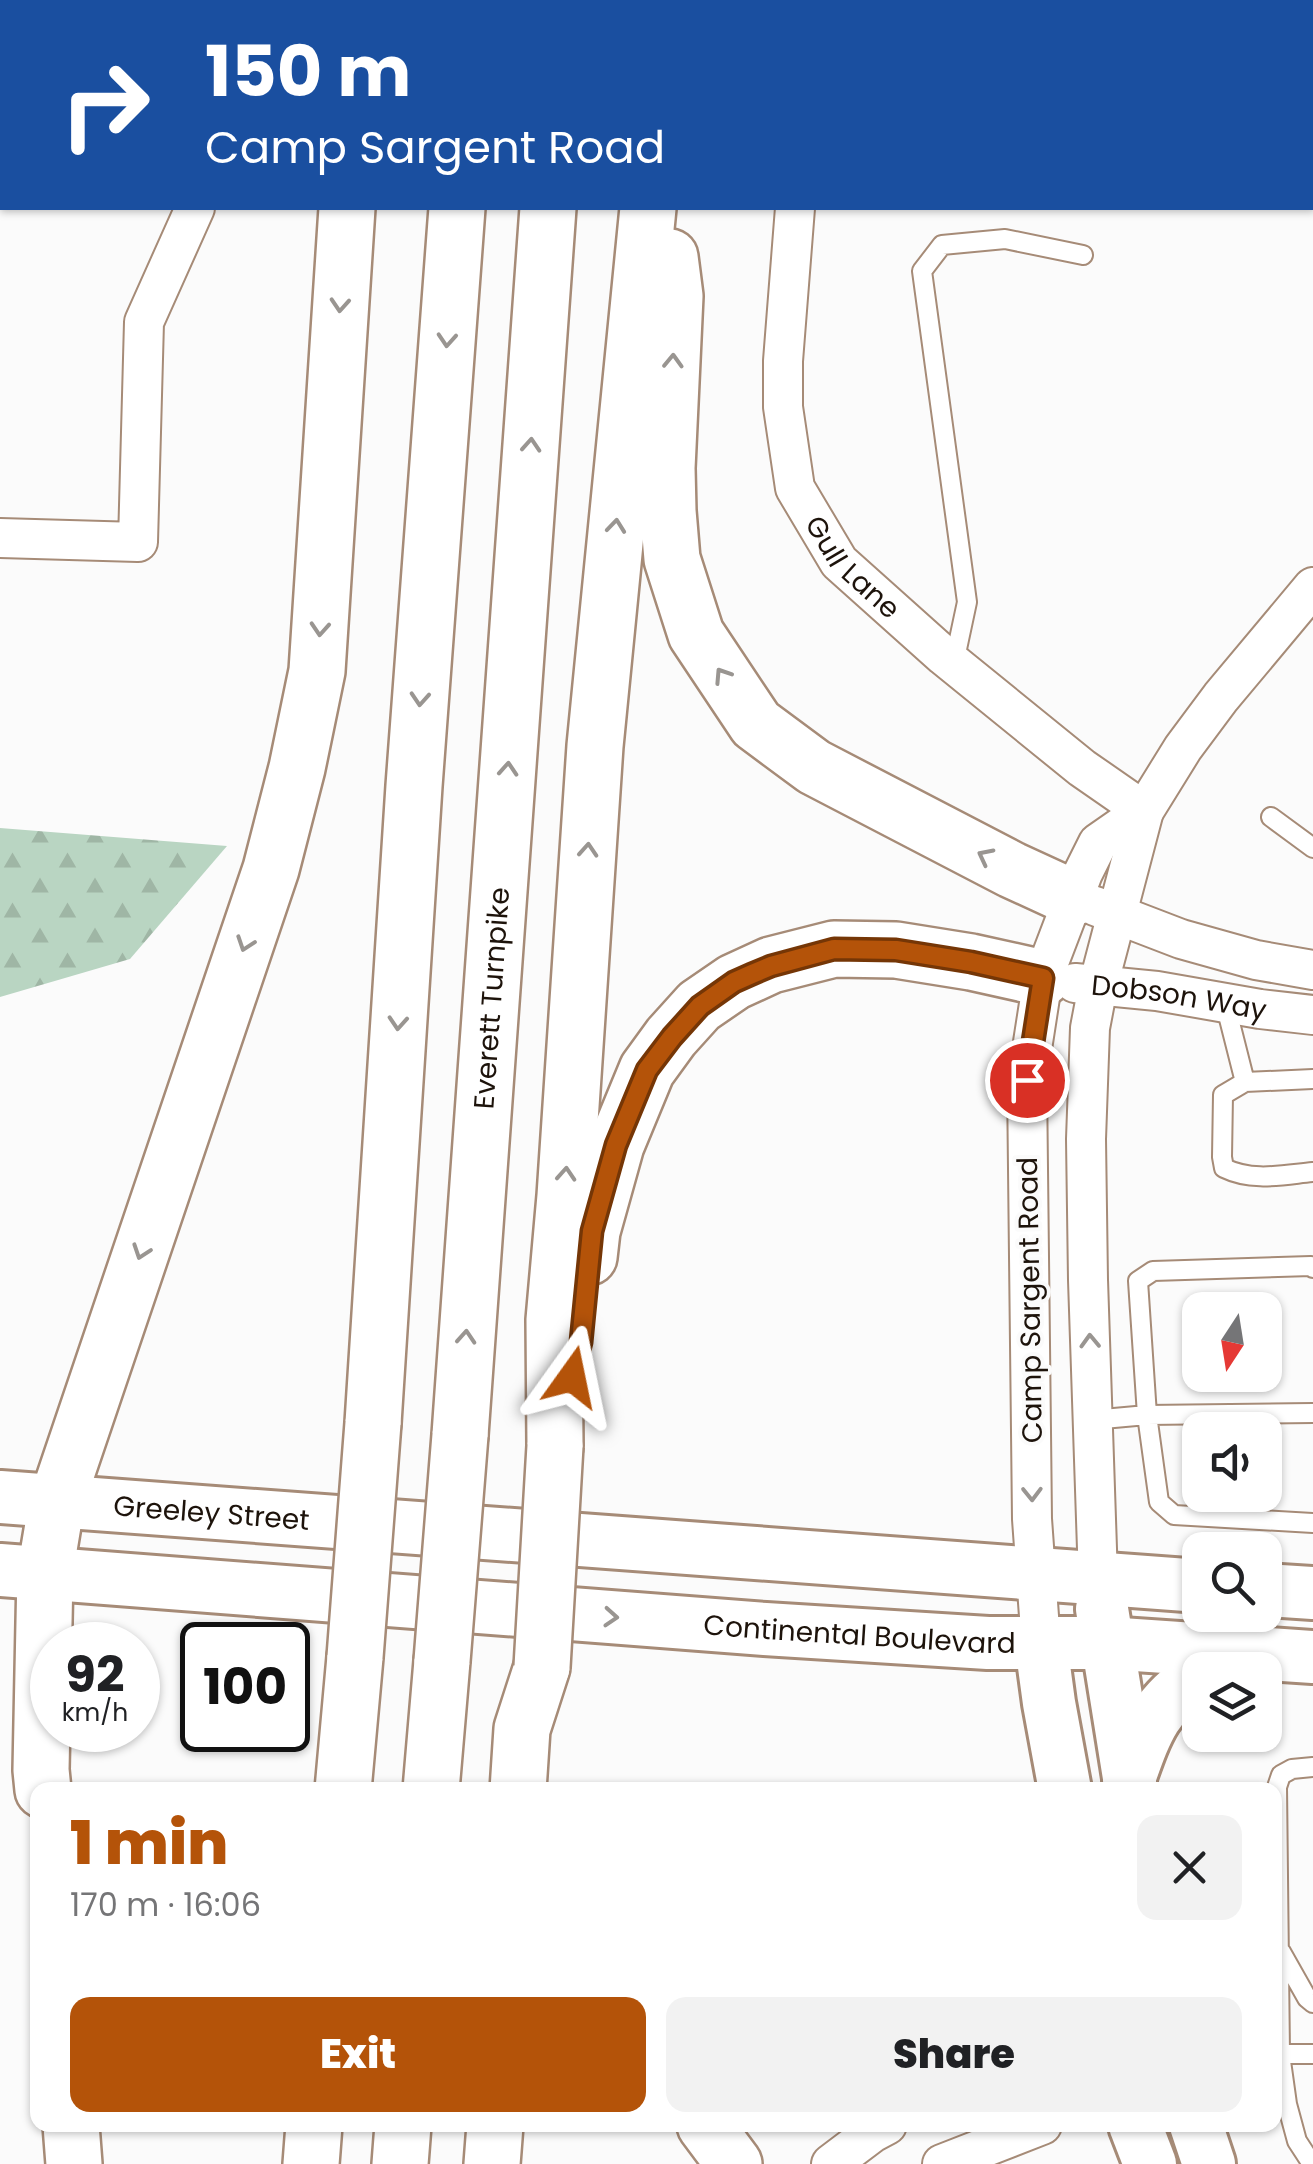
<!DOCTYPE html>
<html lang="en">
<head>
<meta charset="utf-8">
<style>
  body { margin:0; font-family:Poppins,sans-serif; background:#f2f2f2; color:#202124; height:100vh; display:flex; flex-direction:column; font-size:38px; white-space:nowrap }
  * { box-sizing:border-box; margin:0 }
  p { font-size:32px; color:#757577 }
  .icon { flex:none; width:55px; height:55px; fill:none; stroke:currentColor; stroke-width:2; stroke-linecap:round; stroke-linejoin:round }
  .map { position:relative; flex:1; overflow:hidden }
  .sheet { position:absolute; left:30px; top:1782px; width:1252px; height:350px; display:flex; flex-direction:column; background:#fff; border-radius:20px; box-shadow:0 2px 8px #0004 }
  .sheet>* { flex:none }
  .guide { position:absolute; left:0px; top:0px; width:1315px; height:210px; box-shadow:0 2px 8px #0004; background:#1a4fa0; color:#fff; overflow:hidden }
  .needle { width:65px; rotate:192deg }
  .buttons { position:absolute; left:1182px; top:1292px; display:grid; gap:20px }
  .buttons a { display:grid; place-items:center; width:100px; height:100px; border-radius:20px; background:#fff; box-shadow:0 2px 8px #0004; font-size:50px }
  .speed { position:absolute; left:30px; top:1622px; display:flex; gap:20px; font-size:50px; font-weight:700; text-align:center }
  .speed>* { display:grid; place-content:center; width:130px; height:130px; border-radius:50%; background:#fff; box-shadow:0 2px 8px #0004; line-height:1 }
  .speed small { font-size:25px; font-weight:400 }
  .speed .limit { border:5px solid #111; border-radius:15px; background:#fff; color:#111 }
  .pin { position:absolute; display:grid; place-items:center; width:85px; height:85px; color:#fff; margin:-42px; border:5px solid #fff; border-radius:50%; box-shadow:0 2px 10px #0007 }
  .me { position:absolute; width:110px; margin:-55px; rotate:12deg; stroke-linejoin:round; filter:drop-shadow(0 0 8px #0008) }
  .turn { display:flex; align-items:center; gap:35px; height:210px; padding:0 40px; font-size:45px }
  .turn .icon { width:130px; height:130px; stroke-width:2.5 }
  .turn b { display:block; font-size:70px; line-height:85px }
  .round { display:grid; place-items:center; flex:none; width:105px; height:105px; border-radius:20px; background:#f2f2f2 }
  .headline { display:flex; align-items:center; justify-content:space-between; height:170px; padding:0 40px }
  h1 { font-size:60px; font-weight:800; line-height:75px; color:#b45309 }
  .cta { display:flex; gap:20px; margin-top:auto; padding:20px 40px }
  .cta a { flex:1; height:115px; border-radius:20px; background:#b45309; color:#fff; font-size:40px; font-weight:800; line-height:115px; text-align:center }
  .cta a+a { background:#f2f2f2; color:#202124 }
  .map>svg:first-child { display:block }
</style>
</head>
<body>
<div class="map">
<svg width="1313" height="2164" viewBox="0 0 1313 2164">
  <defs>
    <pattern id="forest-firs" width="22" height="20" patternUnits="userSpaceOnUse" patternTransform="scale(2.5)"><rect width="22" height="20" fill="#b9d5c2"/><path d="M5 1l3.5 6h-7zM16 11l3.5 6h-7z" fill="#9fb6a5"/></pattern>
  </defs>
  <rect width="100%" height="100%" fill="#fbfbfb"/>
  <!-- forest -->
  <path fill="url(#forest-firs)" d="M0 828 227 846 130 959 0 997Z"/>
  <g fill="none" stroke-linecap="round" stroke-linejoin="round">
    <defs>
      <path id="lane" d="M954 663 967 602 922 271 942 245 1005 239 1083 255
        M1271 817 1313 848
        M1225 1003 1245 1082 1223 1095 1222 1157 1224 1168C1253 1182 1282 1175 1313 1172
        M1245 1082 1313 1079
        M1313 1268 1311 1266 1153 1271 1138 1281 1147 1415 1159 1502 1174 1515 1313 1523
        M1092 1420 1147 1415 1313 1413
        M1281 1952 1307 1998 1313 2003
        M1275 2050 1280 2054H1313
        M1312 2164 1297 2141 1287 2104 1280 2054 1277 1787 1281 1775 1292 1769 1313 1767"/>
      <g id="street">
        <path d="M1262 0 1263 2"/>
        <path d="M180 2 182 0"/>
        <path d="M818 2V0"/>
        <path d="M1312 94 1313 95"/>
        <path d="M0 161 2 160"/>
        <path id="s1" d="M795 208 783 361V407L795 488 839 562 944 656 1082 768 1144 811"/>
        <path d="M0 538 138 542 144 322 195 208"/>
        <path d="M1095 906 1181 939 1256 960 1313 970"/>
        <path id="s2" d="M1075 983 1157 991 1260 1009 1313 1015"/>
        <path d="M1098 1579 1088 1280 1086 1139 1090 1028 1098 986 1144 811 1183 748 1221 697 1313 587"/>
        <path d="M1041 1644 1032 1519 1027 1081 1043 978 1083 873 1098 843 1144 811"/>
        <path d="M831 2164 872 2133 887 2125"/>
        <path d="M942 2164 1042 2125"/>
      </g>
      <g id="secondary">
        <path id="s3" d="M0 1497 1200 1586"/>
        <path id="s4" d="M0 1570 765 1629 988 1643H1106L1313 1657"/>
        <path d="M1265 1590 1313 1593"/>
        <path d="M1102 1609 1131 1790"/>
        <path d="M1041 1644 1049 1703 1065 1790"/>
        <path d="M1129 1779C1146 1731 1155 1703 1200 1675"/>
        <path d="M1135 2125 1150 2164"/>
        <path d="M1196 2125 1209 2164"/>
      </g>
      <g id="highway">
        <path d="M360 2V0"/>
        <path d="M473 2V0"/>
        <path d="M564 2V0"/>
        <path d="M668 2V0"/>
        <path d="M670 257 675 296 667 468 668 511 672 559 696 634 756 724 814 767 1012 870 1073 898"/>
        <path d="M589 1257 592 1231 616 1145 647 1070 671 1037 699 1006 734 982 771 965 834 949 896 950 971 962 1043 978"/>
        <path d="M373 1423 414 786 457 208"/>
        <path id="s5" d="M460 1435 548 208"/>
        <path d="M555 1446 554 1320 565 1196 595 746 648 208"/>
        <path d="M43 1790 41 1770 45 1573 57 1501 271 869 297 768 317 671 347 208"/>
        <path d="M343 1790 355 1657"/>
        <path d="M431 1790 442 1661"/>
        <path d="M518 1790 522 1729 542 1667"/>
        <path d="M71 2125 74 2164"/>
        <path d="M705 2125 734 2164"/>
        <path d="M311 2164 314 2125"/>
        <path d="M400 2164 403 2125"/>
        <path d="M492 2164 495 2125"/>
      </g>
    </defs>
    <!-- lane casing -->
    <use href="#lane" stroke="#a68b77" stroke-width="22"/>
    <!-- street casing -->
    <use href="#street" stroke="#a68b77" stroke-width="42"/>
    <!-- secondary casing -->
    <use href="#secondary" stroke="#a68b77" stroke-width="58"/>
    <!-- highway casing -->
    <use href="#highway" stroke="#a68b77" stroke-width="60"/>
    <!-- lane -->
    <use href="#lane" stroke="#fff" stroke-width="18"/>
    <!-- street -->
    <use href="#street" stroke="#fff" stroke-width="38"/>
    <!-- secondary -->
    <use href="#secondary" stroke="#fff" stroke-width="52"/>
    <!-- highway -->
    <use href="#highway" stroke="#fff" stroke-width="55"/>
    <defs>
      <path id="highway-bridge" d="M355 1657 373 1423
        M442 1661 460 1435
        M542 1667 555 1446"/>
    </defs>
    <!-- highway-bridge casing -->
    <use href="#highway-bridge" stroke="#a68b77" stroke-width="60" stroke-linecap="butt"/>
    <!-- highway-bridge -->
    <use href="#highway-bridge" stroke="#fff" stroke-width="55"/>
  </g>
  <!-- one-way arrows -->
  <defs><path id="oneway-chevron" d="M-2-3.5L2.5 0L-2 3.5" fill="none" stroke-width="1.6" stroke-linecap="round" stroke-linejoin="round" transform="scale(2.5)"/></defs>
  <g stroke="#999591">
    <use href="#oneway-chevron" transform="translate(340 305) rotate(94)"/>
    <use href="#oneway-chevron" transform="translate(447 340) rotate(94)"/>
    <use href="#oneway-chevron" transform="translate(673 361) rotate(-88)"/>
    <use href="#oneway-chevron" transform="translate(531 445) rotate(-86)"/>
    <use href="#oneway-chevron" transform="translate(616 526) rotate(-84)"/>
    <use href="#oneway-chevron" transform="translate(320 629) rotate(94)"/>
    <use href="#oneway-chevron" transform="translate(722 675) rotate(-123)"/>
    <use href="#oneway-chevron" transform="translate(420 699) rotate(94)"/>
    <use href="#oneway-chevron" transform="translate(508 769) rotate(-86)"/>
    <use href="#oneway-chevron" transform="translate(588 850) rotate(-86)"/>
    <use href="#oneway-chevron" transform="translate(985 856) rotate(-153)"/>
    <use href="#oneway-chevron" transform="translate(245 944) rotate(109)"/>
    <use href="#oneway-chevron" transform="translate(398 1023) rotate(94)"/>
    <use href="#oneway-chevron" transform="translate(566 1174) rotate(-86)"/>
    <use href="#oneway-chevron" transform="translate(141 1252) rotate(109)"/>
    <use href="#oneway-chevron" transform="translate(466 1337) rotate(-86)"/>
    <use href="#oneway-chevron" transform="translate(1090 1341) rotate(-92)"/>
    <use href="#oneway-chevron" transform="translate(1032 1494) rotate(89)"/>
    <use href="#oneway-chevron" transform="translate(611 1617) rotate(4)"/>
  </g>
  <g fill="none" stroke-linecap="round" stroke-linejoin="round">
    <defs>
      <path id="route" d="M572 1377 581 1342 592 1231 616 1145 647 1070 672 1037 700 1006 734 982 752 974 771 966 834 949 896 950 971 962 1043 978 1027 1080"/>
    </defs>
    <!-- route casing -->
    <use href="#route" stroke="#753606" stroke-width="25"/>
    <!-- route -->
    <use href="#route" stroke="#b45309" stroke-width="18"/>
  </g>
  <g text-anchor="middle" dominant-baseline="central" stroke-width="8" stroke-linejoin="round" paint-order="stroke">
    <!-- street labels -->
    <g font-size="28" fill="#1d130b" stroke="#fbfbfb">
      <text stroke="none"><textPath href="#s1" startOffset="380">Gull Lane</textPath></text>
      <text stroke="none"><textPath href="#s2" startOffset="105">Dobson Way</textPath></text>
      <text stroke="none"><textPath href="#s5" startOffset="438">Everett Turnpike</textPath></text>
      <text transform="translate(1030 1300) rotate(-91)">Camp Sargent Road</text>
      <text stroke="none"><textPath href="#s3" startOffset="212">Greeley Street</textPath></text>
      <text stroke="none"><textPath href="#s4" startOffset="862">Continental Boulevard</textPath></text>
    </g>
  </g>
</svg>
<div class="buttons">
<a><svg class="needle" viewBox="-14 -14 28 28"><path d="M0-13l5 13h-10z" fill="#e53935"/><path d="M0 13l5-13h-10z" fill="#757577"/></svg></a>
<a><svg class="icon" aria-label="sound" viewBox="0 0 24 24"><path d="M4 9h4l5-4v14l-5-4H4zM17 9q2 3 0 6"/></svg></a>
<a><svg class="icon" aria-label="search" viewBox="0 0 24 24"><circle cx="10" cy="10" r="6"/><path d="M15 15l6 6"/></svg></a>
<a><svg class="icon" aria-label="layers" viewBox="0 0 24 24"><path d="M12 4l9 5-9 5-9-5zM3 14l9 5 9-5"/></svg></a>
</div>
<div class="speed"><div>92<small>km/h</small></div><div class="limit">100</div></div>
<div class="pin" style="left:1027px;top:1080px;background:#d93025"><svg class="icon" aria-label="arrive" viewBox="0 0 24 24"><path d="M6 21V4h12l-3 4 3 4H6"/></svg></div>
<svg class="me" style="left:572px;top:1377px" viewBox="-20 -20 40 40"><path d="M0-17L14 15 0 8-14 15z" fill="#b45309" stroke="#fff" stroke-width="4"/></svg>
<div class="guide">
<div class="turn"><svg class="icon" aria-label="right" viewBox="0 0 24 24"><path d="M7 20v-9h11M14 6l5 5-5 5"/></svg><div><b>150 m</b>Camp Sargent Road</div></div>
</div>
<section class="sheet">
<div class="headline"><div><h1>1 min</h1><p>170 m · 16:06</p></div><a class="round"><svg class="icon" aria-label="close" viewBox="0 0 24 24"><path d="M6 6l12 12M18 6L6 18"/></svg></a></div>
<div class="cta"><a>Exit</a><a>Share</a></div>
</section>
</div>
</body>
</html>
